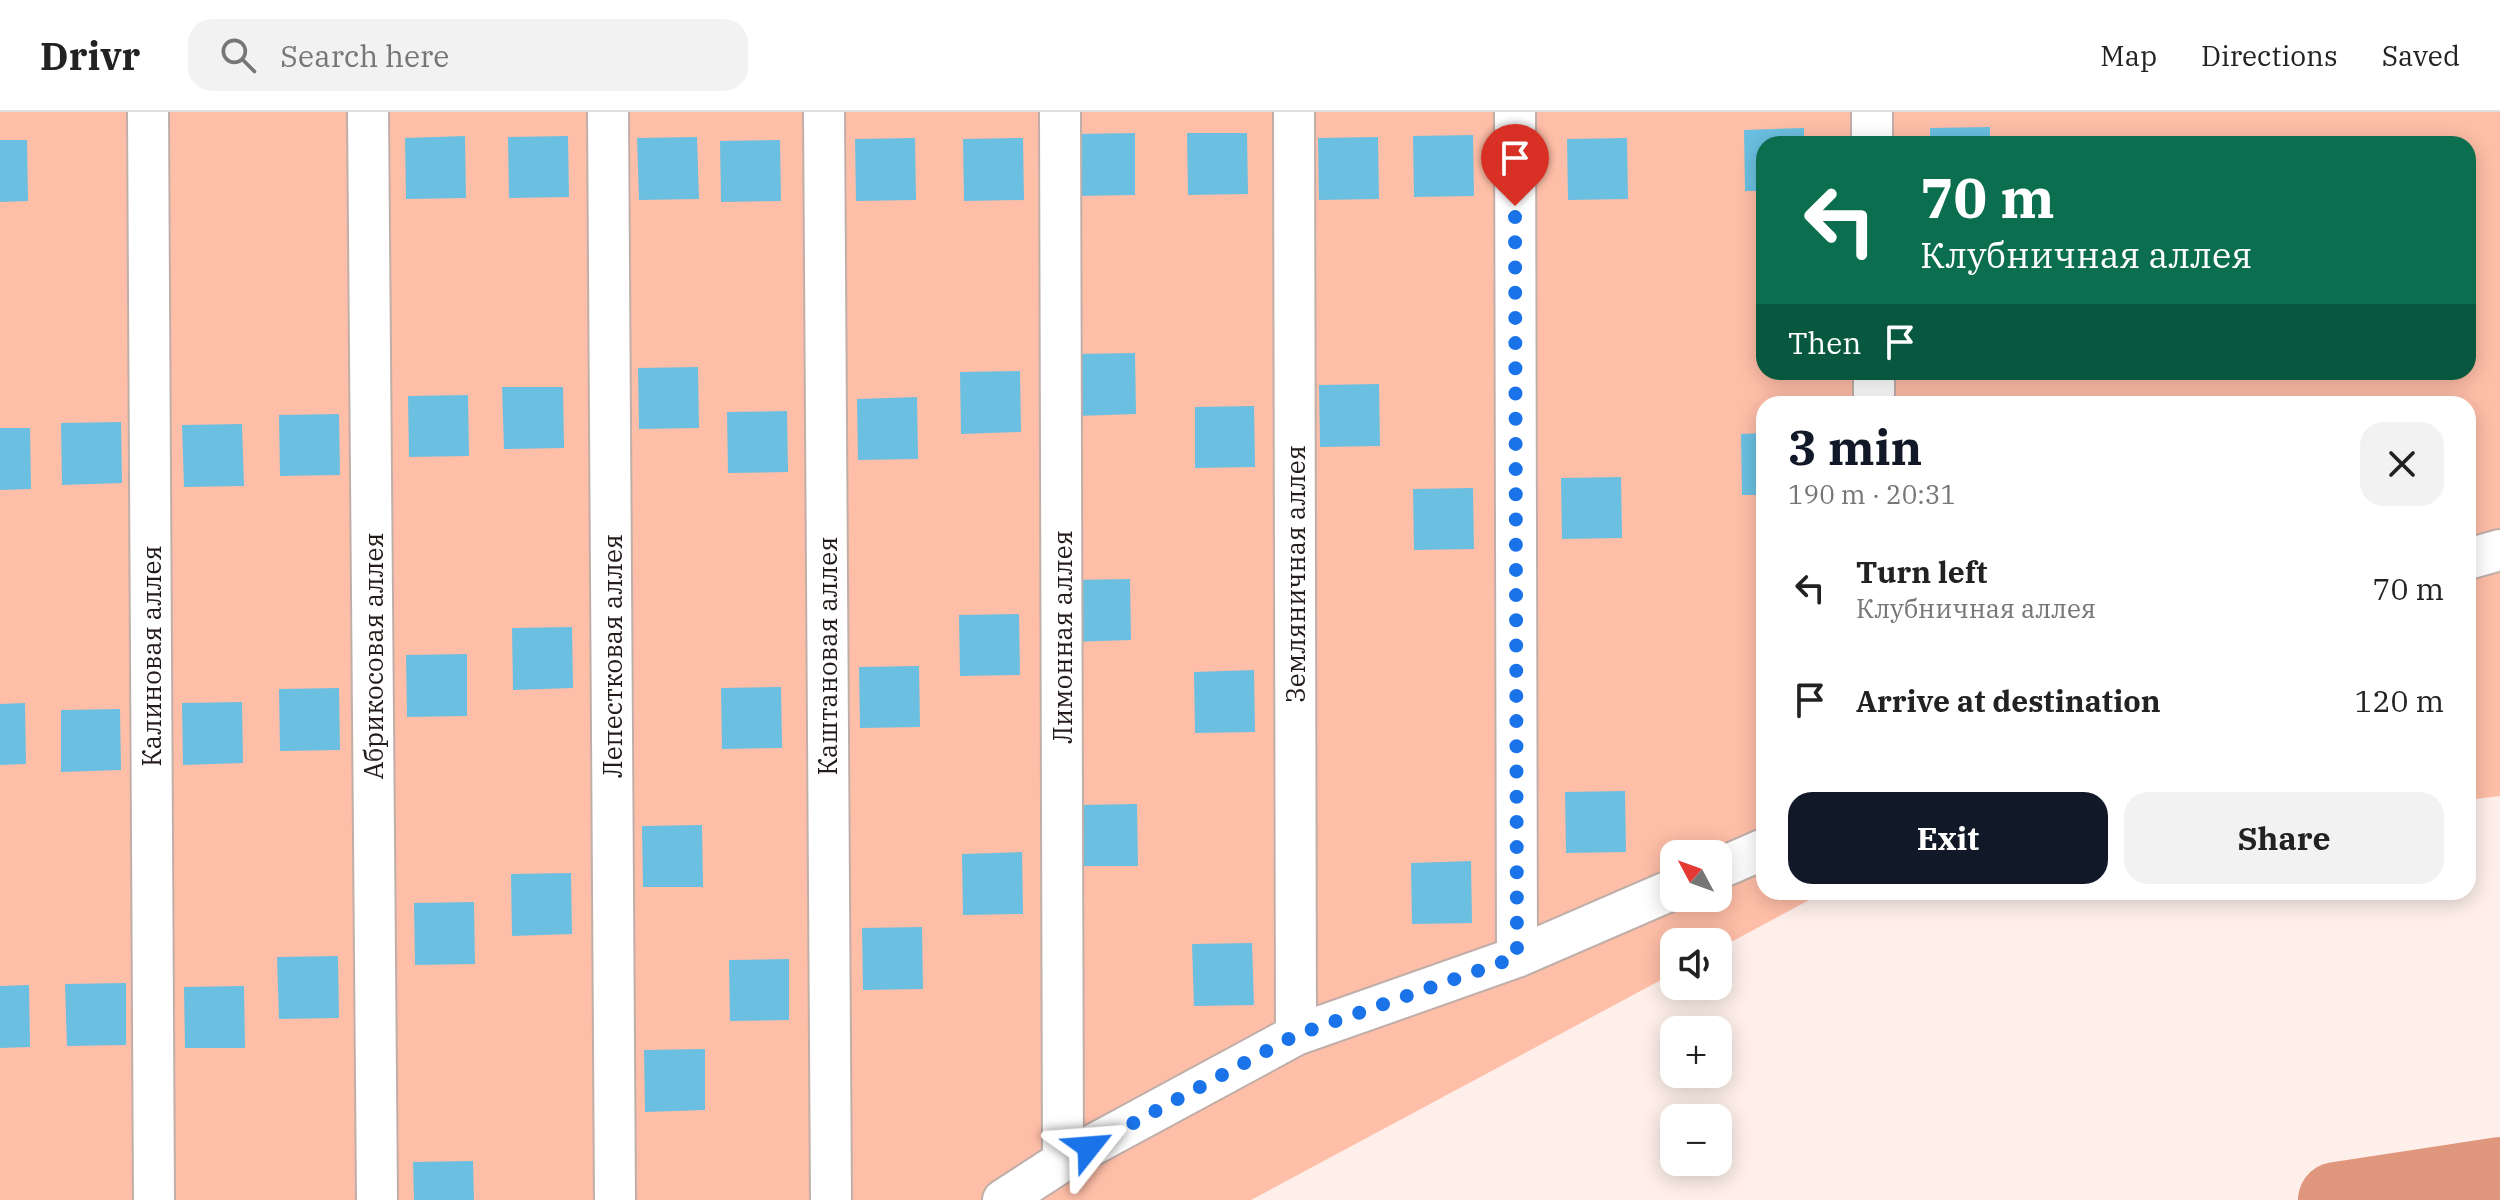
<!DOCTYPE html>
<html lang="en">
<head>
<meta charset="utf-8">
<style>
  body { margin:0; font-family:"IBM Plex Serif",serif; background:#f2f2f2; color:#222; height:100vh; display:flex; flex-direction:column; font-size:30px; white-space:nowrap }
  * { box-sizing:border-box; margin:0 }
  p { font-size:26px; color:#767676 }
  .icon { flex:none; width:44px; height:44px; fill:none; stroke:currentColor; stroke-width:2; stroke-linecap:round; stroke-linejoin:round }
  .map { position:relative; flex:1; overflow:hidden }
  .details { position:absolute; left:1756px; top:284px; width:720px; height:504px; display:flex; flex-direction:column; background:#fff; border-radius:24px; box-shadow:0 4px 20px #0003 }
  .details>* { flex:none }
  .banner { position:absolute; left:1756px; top:24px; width:720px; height:244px; border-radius:24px; box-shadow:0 4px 20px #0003; background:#0b6e4f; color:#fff; overflow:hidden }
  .needle { width:52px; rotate:311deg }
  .controls { position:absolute; left:1660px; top:728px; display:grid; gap:16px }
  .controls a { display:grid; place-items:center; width:72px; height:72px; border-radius:16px; background:#fff; box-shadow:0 4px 20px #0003; font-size:40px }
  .pin { position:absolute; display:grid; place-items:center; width:68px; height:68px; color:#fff; margin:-82px -34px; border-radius:50% 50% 50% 0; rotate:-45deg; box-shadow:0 0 8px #0007 }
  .pin .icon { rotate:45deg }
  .me { position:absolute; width:88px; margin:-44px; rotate:62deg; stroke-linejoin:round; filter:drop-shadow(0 0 6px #0008) }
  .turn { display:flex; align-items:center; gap:28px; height:168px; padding:0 32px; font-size:36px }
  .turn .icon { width:104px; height:104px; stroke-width:2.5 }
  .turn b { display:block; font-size:56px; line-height:68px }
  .then { display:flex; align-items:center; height:76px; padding:0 32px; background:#0003; gap:16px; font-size:30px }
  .round { display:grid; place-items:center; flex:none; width:84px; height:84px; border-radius:24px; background:#f2f2f2 }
  .headline { display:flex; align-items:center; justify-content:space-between; height:136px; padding:0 32px }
  h1 { font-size:48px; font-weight:700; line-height:60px; color:#111827 }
  .primary-button { display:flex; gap:16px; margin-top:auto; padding:16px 32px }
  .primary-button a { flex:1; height:92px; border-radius:24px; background:#111827; color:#fff; font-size:32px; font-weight:700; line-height:92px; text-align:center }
  .primary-button a+a { background:#f2f2f2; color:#222 }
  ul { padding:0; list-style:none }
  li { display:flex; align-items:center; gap:24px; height:112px; padding:0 32px }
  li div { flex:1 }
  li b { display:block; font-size:30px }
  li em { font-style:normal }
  header { display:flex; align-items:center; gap:48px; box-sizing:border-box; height:112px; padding:0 40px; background:#fff; border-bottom:2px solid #e0e0e0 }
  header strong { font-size:38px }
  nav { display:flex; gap:44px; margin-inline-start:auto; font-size:28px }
  .search { width:560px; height:72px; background:#f2f2f2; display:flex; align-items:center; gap:20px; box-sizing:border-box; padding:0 28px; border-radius:24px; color:#767676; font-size:30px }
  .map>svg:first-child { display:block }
</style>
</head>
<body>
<header>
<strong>Drivr</strong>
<div class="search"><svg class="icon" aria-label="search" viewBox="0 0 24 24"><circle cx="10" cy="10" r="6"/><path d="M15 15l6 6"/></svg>Search here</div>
<nav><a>Map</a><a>Directions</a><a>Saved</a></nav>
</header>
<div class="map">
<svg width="2500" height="1088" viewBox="0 0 2500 1088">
  <rect width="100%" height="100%" fill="#feefea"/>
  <!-- green -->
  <path fill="#ffbea7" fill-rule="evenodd" d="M0 0H2500V684L2468 688V292H1764V780H1824L1718 837V830H1674V861L1251 1088H0ZM1764 32H2468V260H1764ZM1674 742H1718V786H1674Z"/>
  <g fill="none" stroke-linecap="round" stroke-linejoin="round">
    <!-- river -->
    <path stroke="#de967c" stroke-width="76" d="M2336 1088 2500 1063"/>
  </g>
  <!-- building -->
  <path fill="#6bbfe1" d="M1990 15V32H1930V16Z
    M1804 16V32H1764V79H1745L1744 18Z
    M1135 21V83L1075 84 1074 22Z
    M1187 21H1247L1248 82 1188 83Z
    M1473 23 1474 84 1414 85 1413 24Z
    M465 24 466 86 406 87 405 26Z
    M568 24 569 85 509 86 508 25Z
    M697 25 699 87 639 88 637 26Z
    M1378 25 1379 87 1319 88 1318 26Z
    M915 26 916 88 856 89 855 27Z
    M1023 26 1024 88 964 89 963 27Z
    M1627 26 1628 87 1568 88 1567 27Z
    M0 28H27L28 89 0 90Z
    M780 28 781 89 721 90 720 29Z
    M1135 241 1136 302 1076 304 1075 242Z
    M698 255 699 316 639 317 638 256Z
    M1020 259 1021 320 961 322 960 260Z
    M1379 272 1380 334 1320 335 1319 273Z
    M502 275H563L564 336 504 337Z
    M468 283 469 344 409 345 408 284Z
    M917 285 918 347 858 348 857 287Z
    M1254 294 1255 355 1195 356V295Z
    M787 299 788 360 728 361 727 300Z
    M339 302 340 363 280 364 279 303Z
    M121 310 122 371 62 373 61 311Z
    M242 312 244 374 184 375 182 313Z
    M0 316H30L31 377 0 378Z
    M1764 321V383H1742L1741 322Z
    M1621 365 1622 426 1562 427 1561 366Z
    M1473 376 1474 437 1414 438 1413 377Z
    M1130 467 1131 528 1071 530 1070 468Z
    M1019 502 1020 563 960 564 959 503Z
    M572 515 573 576 513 578 512 516Z
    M467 542V604L407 605 406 543Z
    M919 554 920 615 860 616 859 555Z
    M1254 558 1255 620 1195 621 1194 560Z
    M781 575 782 636 722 637 721 576Z
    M339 576 340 638 280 639 279 577Z
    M242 590 243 651 183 653 182 591Z
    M25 591 26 652 0 653V592Z
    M120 597 121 658 61 660V598Z
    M1625 679 1626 740 1566 741 1565 680Z
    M1137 692 1138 754H1077V693Z
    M702 713 703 775H643L642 714Z
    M1022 740 1023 802 963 803 962 742Z
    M1471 749 1472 811 1412 812 1411 751Z
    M571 761 572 822 512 824 511 762Z
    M474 790 475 852 415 853 414 791Z
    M922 815 923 877 863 878 862 816Z
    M1252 831 1254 893 1194 894 1192 832Z
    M338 844 339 906 279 907 277 845Z
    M789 847V908L730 909 729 848Z
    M126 871V933L67 934 65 872Z
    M29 873 30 935 0 936V874Z
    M244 874 245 936H185L184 875Z
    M705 937V998L645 1000 644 938Z
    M473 1049 474 1088H414L413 1050Z"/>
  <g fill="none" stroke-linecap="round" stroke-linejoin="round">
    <defs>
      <path id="minor" d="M148 0 154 1088
        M368 0 377 1088
        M608 0 615 1088
        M824 0 831 1088
        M1060 0 1063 1049
        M1294 0 1296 923
        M1515 0 1517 845
        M1872 0V32
        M1874 260V292
        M2468 447 2500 438
        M1718 757 1764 737
        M1003 1088 1063 1049 1296 923 1517 845 1674 777"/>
    </defs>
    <!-- minor casing -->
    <use href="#minor" stroke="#c0aea8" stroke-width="44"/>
    <!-- minor -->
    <use href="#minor" stroke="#fff" stroke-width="40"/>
  </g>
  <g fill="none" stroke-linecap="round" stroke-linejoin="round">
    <!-- route -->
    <path stroke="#1a73e8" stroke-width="14" stroke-dasharray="0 25.2" d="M1089 1035 1296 923 1517 845 1515 94"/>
  </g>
  <g text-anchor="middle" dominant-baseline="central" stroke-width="8" stroke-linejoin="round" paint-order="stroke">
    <!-- street labels -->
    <g font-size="26" fill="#231c1a" stroke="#fff">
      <text transform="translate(1295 462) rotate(-90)">Земляничная аллея</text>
      <text transform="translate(1062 525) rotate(-90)">Лимонная аллея</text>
      <text transform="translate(151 544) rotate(-90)">Калиновая аллея</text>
      <text transform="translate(373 544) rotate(-90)">Абрикосовая аллея</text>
      <text transform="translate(612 544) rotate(-90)">Лепестковая аллея</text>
      <text transform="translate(827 544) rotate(-90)">Каштановая аллея</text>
    </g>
  </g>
</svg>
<div class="controls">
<a><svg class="needle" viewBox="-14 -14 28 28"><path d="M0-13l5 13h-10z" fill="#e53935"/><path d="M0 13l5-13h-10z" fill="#767676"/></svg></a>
<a><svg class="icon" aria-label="sound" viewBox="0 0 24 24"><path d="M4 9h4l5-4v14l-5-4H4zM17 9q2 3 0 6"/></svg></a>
<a>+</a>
<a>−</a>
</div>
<div class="pin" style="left:1515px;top:94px;background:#d93025"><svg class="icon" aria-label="arrive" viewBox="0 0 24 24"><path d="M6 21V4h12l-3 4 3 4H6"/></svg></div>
<svg class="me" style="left:1089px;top:1035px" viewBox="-20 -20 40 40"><path d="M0-17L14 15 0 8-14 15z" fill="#1a73e8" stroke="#fff" stroke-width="4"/></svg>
<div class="banner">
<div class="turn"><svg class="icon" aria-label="left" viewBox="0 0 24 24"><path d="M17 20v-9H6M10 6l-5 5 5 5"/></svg><div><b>70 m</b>Клубничная аллея</div></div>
<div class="then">Then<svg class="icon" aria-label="arrive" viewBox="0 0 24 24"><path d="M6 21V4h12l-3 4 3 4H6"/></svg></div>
</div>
<section class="details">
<div class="headline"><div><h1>3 min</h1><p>190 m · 20:31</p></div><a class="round"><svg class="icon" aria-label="close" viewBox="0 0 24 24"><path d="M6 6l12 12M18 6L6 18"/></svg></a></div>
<ul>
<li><svg class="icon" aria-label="left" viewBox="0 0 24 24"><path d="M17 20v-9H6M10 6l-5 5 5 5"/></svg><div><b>Turn left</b><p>Клубничная аллея</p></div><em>70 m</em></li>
<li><svg class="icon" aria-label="arrive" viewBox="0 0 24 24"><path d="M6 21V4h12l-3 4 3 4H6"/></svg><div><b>Arrive at destination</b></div><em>120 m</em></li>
</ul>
<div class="primary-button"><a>Exit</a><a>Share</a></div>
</section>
</div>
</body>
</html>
